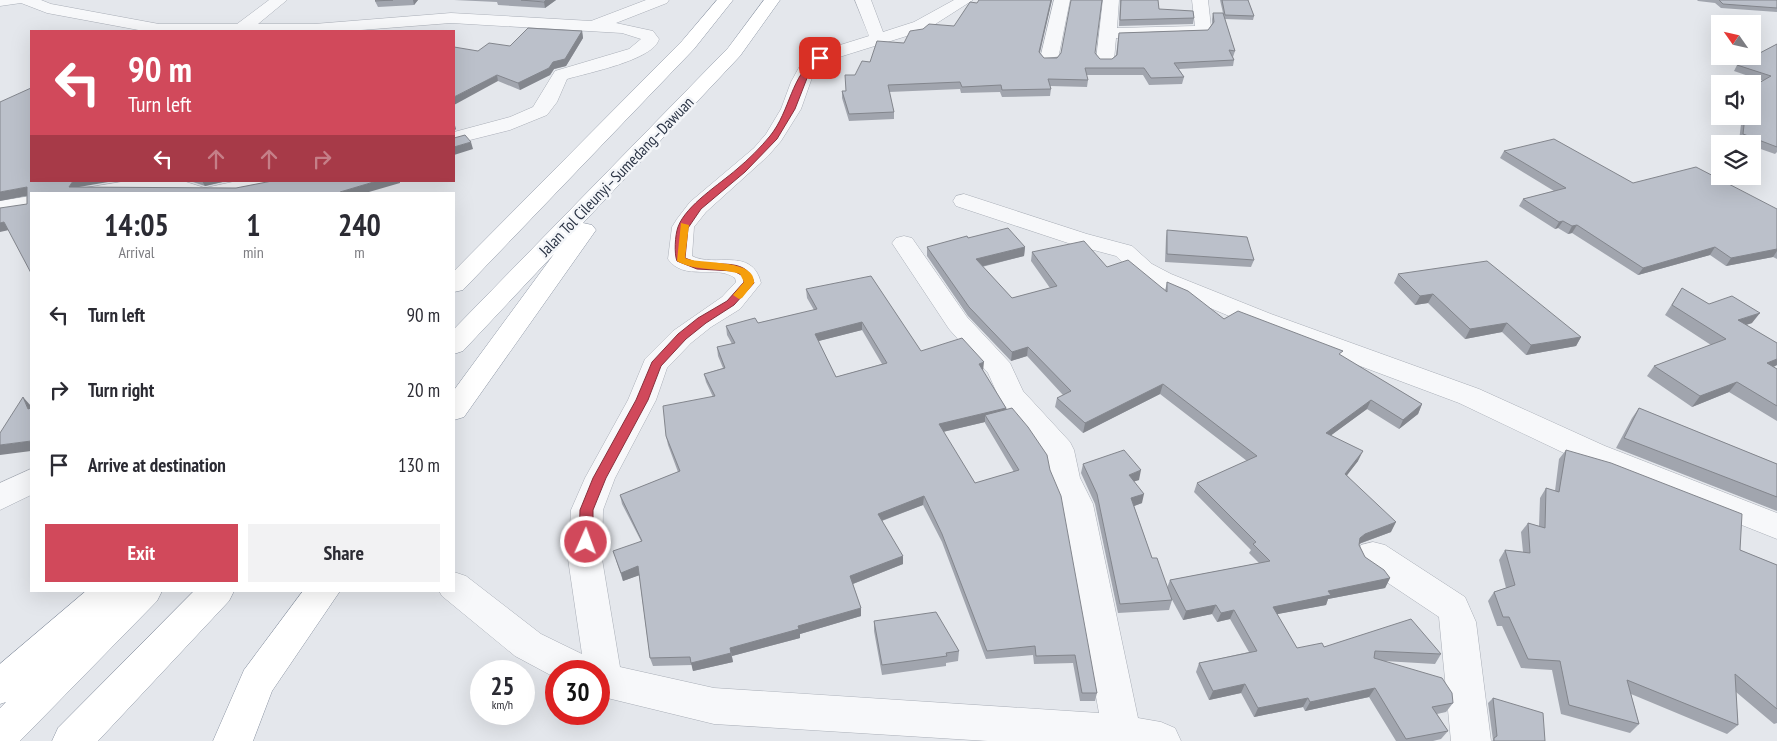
<!DOCTYPE html>
<html lang="en">
<head>
<meta charset="utf-8">
<style>
  body { margin:0; font-family:"PT Sans Narrow",sans-serif; background:#f2f2f3; color:#2b2b33; height:100vh; display:flex; flex-direction:column; font-size:19px; white-space:nowrap }
  * { box-sizing:border-box; margin:0 }
  p { font-size:16px; color:#7c7c81 }
  .icon { flex:none; width:28px; height:28px; fill:none; stroke:currentColor; stroke-width:2; stroke-linecap:round; stroke-linejoin:round }
  .map { position:relative; flex:1; overflow:hidden }
  .drawer { position:absolute; left:30px; top:192px; width:425px; height:400px; display:flex; flex-direction:column; background:#fff; border-radius:0px; box-shadow:0 5px 20px #0002 }
  .drawer>* { flex:none }
  .top-card { position:absolute; left:30px; top:30px; width:425px; height:152px; border-radius:0px; box-shadow:0 5px 20px #0002; background:#d1495b; color:#fff; overflow:hidden }
  .needle { width:32px; rotate:304deg }
  .controls { position:absolute; left:1711px; top:15px; display:grid; gap:10px }
  .controls a { display:grid; place-items:center; width:50px; height:50px; border-radius:0px; background:#fff; box-shadow:0 5px 20px #0002; font-size:25px }
  .speed { position:absolute; left:470px; top:660px; display:flex; gap:10px; font-size:25px; font-weight:700; text-align:center }
  .speed>* { display:grid; place-content:center; width:65px; height:65px; border-radius:50%; background:#fff; box-shadow:0 5px 20px #0002; line-height:1 }
  .speed small { font-size:12px; font-weight:400 }
  .speed .limit { border:8px solid #d22; background:#fff; color:#111 }
  .pin { position:absolute; display:grid; place-items:center; width:42px; height:42px; color:#fff; margin:-21px; border-radius:10px; box-shadow:0 2px 8px #0006 }
  .me { position:absolute; width:55px; margin:-28px; rotate:2deg; stroke-linejoin:round; filter:drop-shadow(0 0 4px #0008) }
  .turn { display:flex; align-items:center; gap:18px; height:105px; padding:0 15px; font-size:22px }
  .turn .icon { width:65px; height:65px; stroke-width:2.5 }
  .turn b { display:block; font-size:35px; line-height:42px }
  .lanes { display:flex; align-items:center; height:48px; padding:0 15px; background:#0003; justify-content:center; gap:25px; direction:ltr }
  .lanes .off { opacity:.35 }
  .eta { display:flex; justify-content:space-evenly; align-items:center; height:85px; text-align:center }
  .eta b { font-size:30px; font-weight:600; line-height:35px }
  .button { display:flex; gap:10px; margin-top:auto; padding:10px 15px }
  .button a { flex:1; height:58px; border-radius:0px; background:#d1495b; color:#fff; font-size:20px; font-weight:600; line-height:58px; text-align:center }
  .button a+a { background:#f2f2f3; color:#2b2b33 }
  ul { padding:0; list-style:none }
  li { display:flex; align-items:center; gap:15px; height:75px; padding:0 15px }
  li div { flex:1 }
  li b { display:block; font-size:19px }
  li em { font-style:normal }
  .map>svg:first-child { display:block }
</style>
</head>
<body>
<div class="map">
<svg width="1777" height="741" viewBox="0 0 1777 741">
  <rect width="100%" height="100%" fill="#e4e7ec"/>
  <g fill="none" stroke-linecap="round" stroke-linejoin="round">
    <defs>
      <path id="minor" d="M0 0H41L51 4 159 24H237L269 0H287L258 24H314L451 13 591 21 646 0H669L667 3 616 23 653 31 659 39C654 60 587 73 567 79L557 102 547 115 510 130 454 144V132L510 117 533 107 555 71 629 49 641 39 622 33 451 23 348 31H144L47 13 21 3 0 6Z
        M855 0H871L883 32 914 22 954 0H973L926 30 833 59 815 69 801 109 781 141 768 156 706 212 694 227 692 256C715 268 752 246 761 283L740 309 711 327 691 343 667 368 656 400 615 478 603 510 602 559 620 667 714 688 1099 713 1061 504 1050 478 1045 453 1001 402 988 373 949 329 892 243 896 238 904 236 912 238 967 317 1010 363 1023 391 1070 442 1074 450 1080 478 1093 504 1138 718 1161 722 1175 728 1181 741H988L714 724 599 696V671H556V678L515 656 442 596 439 591H454V572L466 576 541 634 582 654 568 559 571 510 585 478 628 400 645 359 673 331 722 297 736 282 735 278C716 264 684 282 668 259L672 227 677 219 690 202 754 148 766 134 781 109 791 82 802 62 821 51 869 36Z
        M1054 0H1070L1058 59 1055 63H1043L1040 59Z
        M1103 0H1119L1117 28 1195 26 1192 0H1208L1211 27 1206 35 1200 36 1116 38 1114 60 1111 64H1099L1096 60Z
        M127 181H183L205 188 237 181H282L279 186 240 194H76L79 189Z
        M964 194 1087 234 1132 246 1152 264 1171 274 1271 314 1479 389 1605 446 1777 513V539L1583 462 1459 403 1253 326 1153 284 1134 274 1116 256 1071 244 956 206 953 201 956 196Z
        M31 196V210L0 215V201Z
        M31 469V495L0 510V483Z
        M1373 542 1385 545 1465 597 1476 622 1491 741H1451L1439 617 1361 565 1356 555 1361 545Z"/>
      <path id="highway" d="M717 0H733L694 49 463 290 454 292V271L682 41Z
        M764 0H780L740 56 583 223 592 225 596 230 464 417 454 420V390L554 254 463 351 454 354V329L728 48Z
        M86 591H162L157 601 20 741H0V708L6 702 0 704V664Z
        M194 591H234L229 601 98 741H52L58 728Z
        M303 591H340L272 691 253 741H213L244 670Z"/>
    </defs>
    <!-- minor casing -->
    <use href="#minor" stroke="#a9aeb7" stroke-width="1"/>
    <!-- highway casing -->
    <use href="#highway" stroke="#8b94a3" stroke-width="1"/>
    <!-- minor -->
    <use href="#minor" fill="#f7f8fa" fill-rule="evenodd"/>
    <!-- highway -->
    <use href="#highway" fill="#fff" fill-rule="evenodd"/>
  </g>
  <!-- wall -->
  <path fill="#a1a5ae" fill-rule="evenodd" d="M376 0H418L414 5 378 7 375 1Z
    M454 0H556L545 8 498 5 497 2Z
    M979 0H1052L1040 53 1044 58 1095 53 1100 59H1112L1116 55 1119 33 1208 30 1212 24V19L1213 13H1223L1220 0H1248L1254 16 1253 20 1225 19 1235 51 1233 57 1234 60 1233 66 1179 69 1184 77 1182 84 1149 85 1143 75H1086L1088 80 1087 87 1050 86 1051 89 1050 96 1002 97 1000 92 961 93 960 89 889 92 894 112V119L849 121 842 98V91H846L855 75 870 62 904 43 954 26 977 3Z
    M1120 0H1158L1159 9 1194 18 1193 24 1119 26Z
    M1697 0H1777V12L1721 8 1715 3 1698 1Z
    M582 31 583 38 566 66 554 69 550 75 520 90 498 81 478 51 510 46Z
    M1777 44V152L1775 154 1752 146V144H1747L1739 141 1742 116H1752L1763 81 1734 71 1737 65Z
    M1504 151 1633 183 1777 209V259L1773 257 1726 266 1710 255 1638 275 1572 233 1568 234 1558 228 1555 229 1519 206 1523 199 1554 191 1500 158Z
    M190 181H227L205 186Z
    M1167 230 1254 260 1251 267 1165 262 1166 237Z
    M968 238 1025 247 1024 256 982 267 1012 298 1050 288 1031 261 1032 252 1107 267 1165 291 1167 282 1224 319 1341 356 1422 404 1418 414 1399 429 1367 409 1331 435 1358 461 1347 475 1391 532 1359 544 1365 557 1390 578 1385 588 1328 599 1326 605 1277 614 1297 648 1324 647 1441 654 1435 664 1384 661 1453 703 1446 712 1437 714 1448 731 1441 739 1433 741H1396L1369 697 1305 711 1303 707 1254 717 1241 693 1209 700 1196 672 1199 663 1249 652 1230 619 1217 622 1212 614 1183 620 1170 596 1172 600 1169 610 1118 613 1095 504 1081 473 1083 464 1139 480 1134 481 1142 503 1134 506 1152 558 1167 588 1170 580 1259 563 1249 553 1251 550 1194 492 1197 483 1247 461 1160 394 1083 433 1055 407 1057 398 1063 395 1027 356 1011 361 968 316 927 256V247Z
    M1398 274 1581 337 1576 346 1526 355 1502 332 1465 339 1428 303 1415 305 1394 283Z
    M1682 288 1709 304 1752 323 1746 325 1777 343V365L1774 367 1777 369V421L1729 392 1692 407 1647 376 1654 366 1711 345 1665 315Z
    M806 289 921 351 983 371 1006 408 1097 693 1095 701H1080L1073 663 1034 664 1033 655 986 659 942 542 923 505 882 521 903 564 853 584 861 608V616L800 634V638L732 656 733 662 693 671 692 665 653 666 650 658 639 575 623 581 616 560 641 541 622 504 620 495 678 472 668 445 666 436 713 397 706 382 704 374 723 368 718 356 717 347 732 344 727 335 726 326 758 323 814 310 807 298ZM862 330 882 364 836 377 818 341ZM985 422V423L1014 472 975 483 943 432Z
    M1639 408 1777 464V511L1616 448 1632 418Z
    M1566 450 1740 550 1777 565V723L1774 724 1736 692 1738 725 1727 734 1631 694 1639 724 1630 733 1561 714 1552 670 1521 668 1502 626H1497L1488 601 1494 592 1506 588 1499 560 1505 550 1523 552 1521 532 1528 523 1539 526 1540 498 1546 488 1555 491 1559 459Z
    M874 621 959 651 958 661 946 663V666L882 675 874 631Z
    M1493 698 1545 741H1492L1493 740 1488 703Z"/>
  <!-- shaded-wall -->
  <path fill="#83868d" d="M413 0H418L414 5Z
    M546 0H556L545 8 544 2Z
    M1051 0H1052L1038 59 1039 52Z
    M582 31 583 38 566 66 554 69 550 75 520 90 518 83 553 62Z
    M497 75 498 81 454 105V97Z
    M454 122 456 129 454 131Z
    M471 142 473 149 454 155V147Z
    M73 181H114L79 187H69Z
    M202 181H227L205 186Z
    M377 181H400V183L362 194H341L340 192Z
    M27 187 31 195 0 201V192Z
    M1563 221 1558 228 1555 229 1559 222Z
    M4 222 9 230 0 232V223Z
    M1577 225 1572 233 1568 234 1572 226Z
    M1025 247 1024 256 975 268 976 259Z
    M1715 247 1710 255 1638 275 1643 268Z
    M1777 249V251L1773 257 1726 266 1731 258Z
    M1433 294 1428 303 1415 305 1420 296Z
    M1760 313 1752 323 1730 330 1738 320Z
    M862 322V330L815 342V334Z
    M1507 323 1502 332 1465 339 1470 329Z
    M1581 337 1576 346 1526 355 1531 345Z
    M1028 347 1027 356 1011 361 1012 352Z
    M1777 359V365L1759 373 1767 363Z
    M984 362 983 371 978 373 979 364Z
    M1737 382 1729 392 1692 407 1700 396Z
    M1163 384 1160 394 1083 433 1085 423Z
    M23 397 31 406V413L28 409Z
    M1371 400 1367 409 1322 442 1326 433Z
    M1422 404 1418 414 1399 429 1403 420Z
    M1006 408 1005 417 985 415V422L938 433 939 424Z
    M31 441V451L0 455V445Z
    M1363 451 1358 461 1341 483 1345 474Z
    M1141 470 1139 480 1126 484 1129 475Z
    M1144 494 1142 503 1129 508 1131 498Z
    M924 496 923 505 878 522V514Z
    M1396 522 1391 532 1361 543 1356 547 1360 538 1365 534Z
    M903 556V564L850 585V576Z
    M638 566 640 575 623 581 621 573Z
    M1390 578 1385 588 1328 599 1326 605 1268 616 1273 607 1328 591Z
    M1216 605 1212 614 1183 620 1186 611Z
    M861 608V616L800 634V638L732 656 730 648 798 626Z
    M1234 610 1230 619 1217 622 1221 613Z
    M731 653 733 662 693 671 691 663Z
    M1245 684 1241 693 1209 700 1213 691Z
    M1375 688 1369 697 1305 711 1310 702Z
    M1308 698 1303 707 1254 717 1258 708Z"/>
  <!-- building -->
  <path fill="#bbc0ca" stroke="#83868d" fill-rule="evenodd" d="M376 0H393L375 1Z
    M521 0H546L544 2Z
    M979 0H1051L1039 52 1044 58H1057L1061 53 1071 0H1102L1095 53 1100 59H1112L1117 55 1119 33 1208 30 1214 22 1213 13H1223L1235 51 1229 50 1234 60 1174 63 1184 77 1151 78 1144 68H1085L1088 80 1048 79 1051 89 1002 90 1001 85 962 87 960 82 888 85 894 112 849 114 842 91H846L845 75H855L862 61 870 62 877 41 904 43 910 31 923 29 929 24 954 26 970 2 977 3Z
    M1121 0H1158L1159 9 1193 11 1194 18 1120 20Z
    M1222 0H1248L1254 16 1225 15Z
    M1719 0H1777V8L1723 4Z
    M528 28 582 31 565 59 553 62 549 68 518 83 497 75 454 97V47L478 51 489 43 510 46Z
    M1777 44V147L1743 134 1745 116H1752V87L1771 76 1737 65Z
    M31 88V181H73L69 187 236 188 272 181H377L340 192 342 194H31V273L4 222 0 223V208L27 204V187L0 192V102Z
    M465 135 471 142 454 147V138Z
    M1554 139 1633 183 1696 167 1777 209V249L1731 258 1715 247 1643 268 1577 225 1572 226 1563 221 1559 222 1523 199 1566 188 1504 151Z
    M1008 228 1025 247 976 259 1012 298 1057 286 1032 252 1084 241 1107 267 1128 260 1167 292V282L1188 291 1224 319 1238 311 1343 351 1339 354 1422 404 1403 420 1371 400 1326 433 1363 451 1345 474 1396 522 1365 534 1360 538 1359 545 1365 557 1384 570 1390 578 1328 591 1331 595 1273 607 1297 648 1322 643 1324 647 1411 619 1441 654 1375 651 1374 658 1442 678 1452 693 1453 703 1432 707 1448 731 1406 739 1375 688 1310 702 1308 698 1258 708 1245 684 1213 691 1199 663 1257 651 1234 610 1221 613 1216 605 1186 611 1170 580 1270 561 1253 544 1256 542 1197 483 1257 456 1163 384 1085 423 1057 398 1071 391 1028 347 1012 352 969 307 927 247 967 236 968 238Z
    M1167 230 1247 237 1254 260 1167 254Z
    M1487 261 1581 337 1531 345 1507 323 1470 329 1433 294 1420 296 1398 274Z
    M871 276 921 351 962 338 984 362 979 364 1006 408 939 424 975 483 1019 470 985 415 1012 408 1028 427 1047 455 1050 470 1061 496 1097 693H1082L1075 655 1036 656 1035 646 987 651 942 534 924 496 878 514 903 556 850 576 861 608 798 626 799 629 730 648 731 653 691 663 690 657 650 658 638 566 621 573 613 551 642 541 620 495 680 471 666 436 663 406 715 396 704 374 725 368 717 347 735 343 726 326 755 318 758 323 817 309 806 289ZM862 322 887 363 836 377 815 334Z
    M1682 288 1709 304 1732 296 1760 313 1738 320 1777 343V359L1767 363 1777 369V406L1737 382 1700 396 1654 366 1726 339 1672 305Z
    M23 397 28 409 31 408V441L0 445V433Z
    M1639 408 1777 464V497L1624 438Z
    M1124 450 1141 470 1129 475 1144 494 1131 498 1152 558H1157L1172 600 1120 604 1097 494 1083 464Z
    M1566 450 1611 463 1742 514 1740 550 1777 565V709L1735 674 1738 725 1627 680 1639 724 1569 705 1560 661 1528 659 1509 617H1503L1494 592 1515 585 1505 550 1530 553 1528 523 1545 528 1546 488 1559 492Z
    M936 612 959 651 946 653 947 656 882 665 874 621Z
    M1493 698 1543 713 1545 741H1494V738L1497 736Z"/>
  <!-- route -->
  <path fill="#d1495b" stroke="#882f3b" d="M818 56 824 58 811 68 795 109 777 139 745 172 701 209 688 228 685 258C690 260 695 262 700 263 720 266 748 258 754 283L734 305 706 323 686 339 661 366 648 400 606 478 593 510V542L591 546H581L579 542 580 510 593 478 636 400 652 362 678 334 698 318 727 301 744 282 743 276 734 271 697 269 677 261C674 254 675 235 678 227 686 205 720 184 737 169 749 159 760 148 770 136 791 110 790 76 818 56Z"/>
  <!-- slow -->
  <path fill="#f59e0b" d="M681 223 689 225 685 258C700 265 756 258 754 283L742 298 739 299 733 295 744 282 740 274C719 267 697 272 677 261Z"/>
  <g text-anchor="middle" dominant-baseline="central" stroke-width="5" stroke-linejoin="round" paint-order="stroke">
    <!-- far-street labels -->
    <g font-size="16" fill="#2b3445" stroke="#f4f6f9">
      <text transform="translate(616 176) rotate(-46)">Jalan Tol Cileunyi–Sumedang–Dawuan</text>
    </g>
  </g>
</svg>
<div class="controls">
<a><svg class="needle" viewBox="-14 -14 28 28"><path d="M0-13l5 13h-10z" fill="#e53935"/><path d="M0 13l5-13h-10z" fill="#7c7c81"/></svg></a>
<a><svg class="icon" aria-label="sound" viewBox="0 0 24 24"><path d="M4 9h4l5-4v14l-5-4H4zM17 9q2 3 0 6"/></svg></a>
<a><svg class="icon" aria-label="layers" viewBox="0 0 24 24"><path d="M12 4l9 5-9 5-9-5zM3 14l9 5 9-5"/></svg></a>
</div>
<div class="speed"><div>25<small>km/h</small></div><div class="limit">30</div></div>
<div class="pin" style="left:820px;top:58px;background:#d93025"><svg class="icon" aria-label="arrive" viewBox="0 0 24 24"><path d="M6 21V4h12l-3 4 3 4H6"/></svg></div>
<svg class="me" style="left:586px;top:542px" viewBox="-20 -20 40 40"><circle r="17" fill="#d1495b" stroke="#fff" stroke-width="3"/><path d="M0-11L8 9 0 5-8 9z" fill="#fff"/></svg>
<div class="top-card">
<div class="turn"><svg class="icon" aria-label="left" viewBox="0 0 24 24"><path d="M17 20v-9H6M10 6l-5 5 5 5"/></svg><div><b>90 m</b>Turn left</div></div>
<div class="lanes"><svg class="icon" aria-label="left" viewBox="0 0 24 24"><path d="M17 20v-9H6M10 6l-5 5 5 5"/></svg><svg class="icon off" aria-label="ahead" viewBox="0 0 24 24"><path d="M12 20V5M6 11l6-6 6 6"/></svg><svg class="icon off" aria-label="ahead" viewBox="0 0 24 24"><path d="M12 20V5M6 11l6-6 6 6"/></svg><svg class="icon off" aria-label="right" viewBox="0 0 24 24"><path d="M7 20v-9h11M14 6l5 5-5 5"/></svg></div>
</div>
<section class="drawer">
<div class="eta">
<div><b>14:05</b><p>Arrival</p></div>
<div><b>1</b><p>min</p></div>
<div><b>240</b><p>m</p></div>
</div>
<ul>
<li><svg class="icon" aria-label="left" viewBox="0 0 24 24"><path d="M17 20v-9H6M10 6l-5 5 5 5"/></svg><div><b>Turn left</b></div><em>90 m</em></li>
<li><svg class="icon" aria-label="right" viewBox="0 0 24 24"><path d="M7 20v-9h11M14 6l5 5-5 5"/></svg><div><b>Turn right</b></div><em>20 m</em></li>
<li><svg class="icon" aria-label="arrive" viewBox="0 0 24 24"><path d="M6 21V4h12l-3 4 3 4H6"/></svg><div><b>Arrive at destination</b></div><em>130 m</em></li>
</ul>
<div class="button"><a>Exit</a><a>Share</a></div>
</section>
</div>
</body>
</html>
